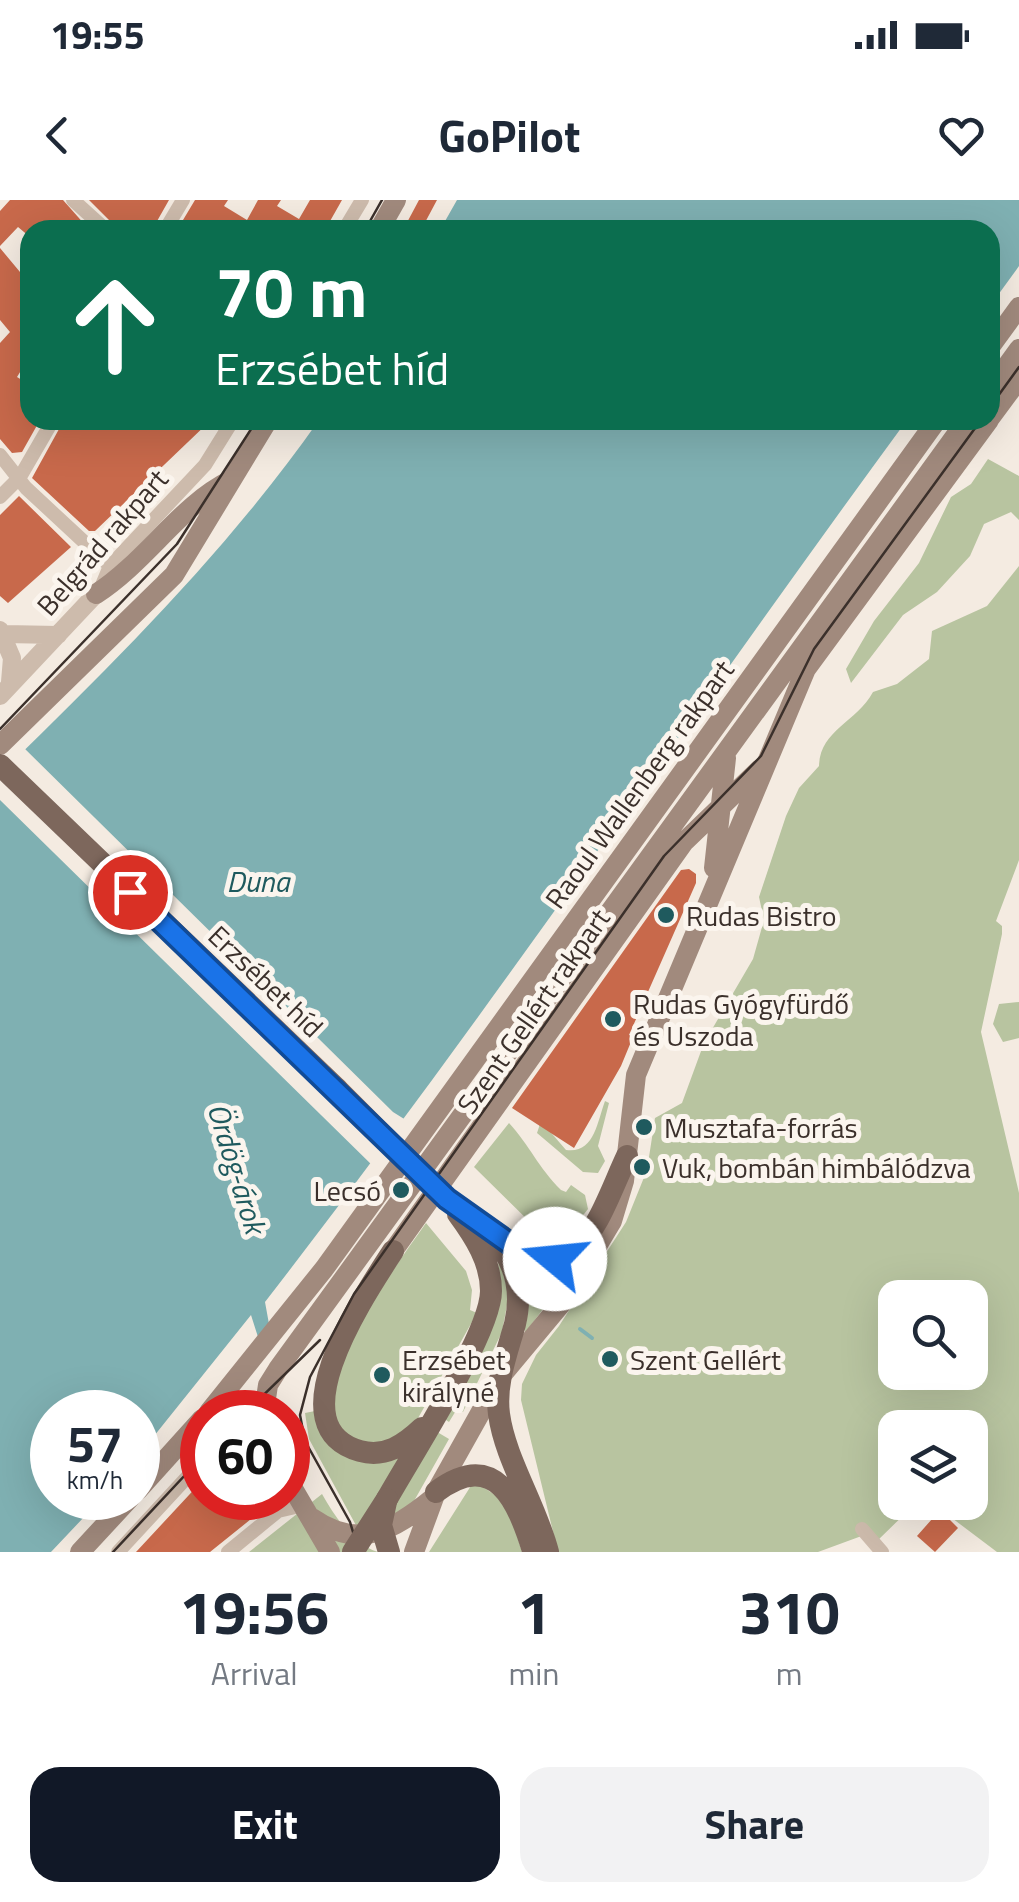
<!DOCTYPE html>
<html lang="en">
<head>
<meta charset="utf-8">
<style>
  body { margin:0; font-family:"Titillium Web",sans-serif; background:#f2f2f3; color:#1f2937; height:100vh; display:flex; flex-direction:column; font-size:38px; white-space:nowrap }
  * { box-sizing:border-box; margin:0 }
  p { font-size:32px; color:#747a83 }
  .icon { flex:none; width:55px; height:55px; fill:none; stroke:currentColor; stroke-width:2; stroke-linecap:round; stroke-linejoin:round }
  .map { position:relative; height:1352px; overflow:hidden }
  .details { display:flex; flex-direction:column; background:#fff; flex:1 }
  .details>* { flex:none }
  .guide { position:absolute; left:20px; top:20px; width:980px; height:210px; border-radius:30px; box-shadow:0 10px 40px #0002; background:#0b6e4f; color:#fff; overflow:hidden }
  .tools { position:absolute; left:878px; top:1080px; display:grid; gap:20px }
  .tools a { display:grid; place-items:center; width:110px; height:110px; border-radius:20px; background:#fff; box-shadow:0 10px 40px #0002; font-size:50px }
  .speed { position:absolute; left:30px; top:1190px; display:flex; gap:20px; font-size:50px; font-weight:700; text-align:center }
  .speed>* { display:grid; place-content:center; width:130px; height:130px; border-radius:50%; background:#fff; box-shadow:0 10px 40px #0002; line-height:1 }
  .speed small { font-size:25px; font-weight:400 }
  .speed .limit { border:15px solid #d22; background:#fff; color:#111 }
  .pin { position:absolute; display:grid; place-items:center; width:85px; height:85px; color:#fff; margin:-42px; border:5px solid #fff; border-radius:50%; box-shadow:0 2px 10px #0007 }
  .me { position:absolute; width:110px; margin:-55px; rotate:287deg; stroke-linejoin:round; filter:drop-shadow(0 0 8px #0008) }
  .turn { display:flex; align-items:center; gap:35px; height:210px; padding:0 30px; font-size:45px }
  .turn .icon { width:130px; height:130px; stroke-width:2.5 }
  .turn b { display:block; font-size:70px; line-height:85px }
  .eta { display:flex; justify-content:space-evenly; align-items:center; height:170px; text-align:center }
  .eta b { font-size:60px; font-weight:700; line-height:70px }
  .cta { display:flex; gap:20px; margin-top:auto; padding:20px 30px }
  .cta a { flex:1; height:115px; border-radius:30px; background:#111827; color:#fff; font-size:40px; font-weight:700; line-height:115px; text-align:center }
  .cta a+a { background:#f2f2f3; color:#1f2937 }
  .status { display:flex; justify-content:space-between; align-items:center; height:70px; padding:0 50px; background:#fff; direction:ltr }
  .status svg { height:28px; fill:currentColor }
  header { display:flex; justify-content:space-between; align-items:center; height:130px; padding:0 30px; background:#fff; font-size:45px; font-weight:700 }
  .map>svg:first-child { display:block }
</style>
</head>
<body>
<div class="status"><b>19:55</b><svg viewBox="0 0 49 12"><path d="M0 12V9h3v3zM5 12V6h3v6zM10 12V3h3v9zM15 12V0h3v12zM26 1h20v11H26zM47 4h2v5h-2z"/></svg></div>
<header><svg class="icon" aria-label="back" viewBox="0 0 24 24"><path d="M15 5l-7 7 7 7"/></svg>GoPilot<svg class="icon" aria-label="heart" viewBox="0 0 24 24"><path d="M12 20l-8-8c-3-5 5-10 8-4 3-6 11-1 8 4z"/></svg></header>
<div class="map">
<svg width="1019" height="1352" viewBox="0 0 1019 1352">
  <rect width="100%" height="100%" fill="#f4ebe1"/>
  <!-- green -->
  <path fill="#b8c4a0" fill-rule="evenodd" d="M988 259 1019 276V320L1011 312 984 324 970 356 937 392 903 415 851 483 846 469 874 421 919 363 951 297 971 284Z
    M1019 366V660L996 721 1002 726V734L981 832 1019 993V1352H997L932 1303 970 1302V1228H895V1302L916 1303 875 1343 867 1334 818 1352H558L521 1200 522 1184 536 1155 559 1126 626 1022 647 970 655 918 682 903 704 843 753 759 764 720 759 697 786 616 799 588 819 566C820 530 856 523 873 492L897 484 929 459 932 431 987 406ZM895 1098H970V1172H895Z
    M1019 802V838L1003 842 993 824 999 804Z
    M605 901 609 903 598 946 605 961 598 973 583 972 537 933 541 921 566 950C594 954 597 923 605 901Z
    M509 923C530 946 538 967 561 990L566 992 571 985 585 995 588 1009 562 1042V1035L542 1034 474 967Z
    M426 1023 466 1071 472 1090 470 1110 477 1113 417 1220 449 1239 414 1301 391 1323 358 1329 309 1239 305 1213 330 1208C341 1141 387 1078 426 1023Z
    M497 1054 509 1094 502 1132 463 1212 457 1209 449 1222 443 1218 501 1087Z
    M577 1058 580 1060 525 1133 524 1066 554 1071Z
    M474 1281 507 1303 522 1352H429Z
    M322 1294C335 1317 354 1345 378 1352H249Z"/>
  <!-- water -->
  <path fill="#7fb0b2" d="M457 0H1019V66L990 106V30H440Z
    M319 220H907C692 513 488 814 265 1102L269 1124 258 1137 251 1115 138 1256V1212H52V1298H102L51 1352H0V574C115 462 227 351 319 220Z"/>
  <!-- pier -->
  <path fill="#f4ebe1" d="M22 546 393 912 409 922 375 968 0 600V567Z"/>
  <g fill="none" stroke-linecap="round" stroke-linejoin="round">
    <!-- stream -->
    <path stroke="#7fb0b2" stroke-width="4" d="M580 1129 592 1138"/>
  </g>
  <!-- building -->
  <path fill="#c8694b" d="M10 0H63L86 26 82 30H30V37L18 27 0 46V11Z
    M89 0H169L152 30H119Z
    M195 0H228L224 6 247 20 258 0H281L277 6 299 19 310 0H342L325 30H177Z
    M419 0H437L421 30H403Z
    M0 48 30 84V116L25 122 30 128V156L17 177 30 185V220H40L22 252 12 253 0 239V143L10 132 0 120Z
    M64 220H211L95 331H89L32 278Z
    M19 296 71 347 8 403 0 396V315Z
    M689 669 696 674V683L629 835 633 837 621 866 574 948 512 908 681 670Z
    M202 1281V1298H257L266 1307 210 1352H136Z
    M940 1310 958 1328 935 1352 917 1336Z"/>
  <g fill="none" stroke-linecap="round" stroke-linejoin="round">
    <!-- minor -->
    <path stroke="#cdbbac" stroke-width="14" d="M73 0 106 30
      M165 30 183 0
      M344 30 362 0
      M0 255 26 288 110 366
      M0 297 20 277 53 220
      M100 390 110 366 205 265 233 220
      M249 1212 265 1198
      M862 1329 882 1352
      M118 1352 202 1261
      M228 1352 278 1311 304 1305"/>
    <!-- tertiary -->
    <path stroke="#cdbbac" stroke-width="18" d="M0 430 12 458 10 482
      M4 434 58 435
      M0 496 96 394"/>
    <!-- secondary -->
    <path stroke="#a18a7d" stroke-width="20" d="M379 30 396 0
      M990 147 1019 107
      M990 189 1019 149
      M990 218 1019 179
      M96 394C147 361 180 305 231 280
      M0 545 174 375 268 220
      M714 668 726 558
      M393 1051 684 642 760 569
      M224 1196 237 1212
      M209 1212 324 1069 937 220
      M264 1212 268 1185 278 1169 967 220
      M288 1280 330 1352
      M138 1290 202 1219
      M312 1318C359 1351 394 1330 433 1298
      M80 1352 130 1298
      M414 1352 436 1292 501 1176 566 1098 612 1021 624 981 636 875 806 469 989 220"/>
    <!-- primary -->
    <path stroke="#7d675c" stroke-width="22" d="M0 565 337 889
      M447 999C493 1028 529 1065 515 1124 507 1153 495 1183 499 1214 505 1259 536 1305 548 1352
      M501 1040C582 1091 598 1018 627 956
      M393 1051C366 1093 274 1227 360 1251 385 1258 404 1245 422 1228
      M436 1292C495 1248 518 1301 533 1351
      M387 1299C411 1256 491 1133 491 1091 491 1062 475 1037 458 1014"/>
    <!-- tram -->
    <path stroke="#3b302b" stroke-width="2.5" d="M365 30 382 0
      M990 207 1019 167
      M0 529 177 344 257 220
      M246 1212 320 1140
      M113 1352 202 1257
      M359 1352 350 1322 305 1241 300 1215 310 1177 354 1094 664 656 761 556 814 449 981 220"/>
    <!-- primary-bridge -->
    <path stroke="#7d675c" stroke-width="22" d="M337 889 447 999
      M386 1302 381 1325 389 1352
      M353 1352 387 1299"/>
  </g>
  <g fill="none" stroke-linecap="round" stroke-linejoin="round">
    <defs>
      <path id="route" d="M130 692 447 999 526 1055 555 1059"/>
    </defs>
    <!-- route casing -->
    <use href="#route" stroke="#114b97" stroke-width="25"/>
    <!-- route -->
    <use href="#route" stroke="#1a73e8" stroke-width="18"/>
  </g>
  <!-- markers -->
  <g fill="#1f5a5e" stroke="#fbf5ee" stroke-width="4">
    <circle cx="666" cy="715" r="10"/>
    <circle cx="613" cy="819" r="10"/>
    <circle cx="644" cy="927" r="10"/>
    <circle cx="642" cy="967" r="10"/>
    <circle cx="401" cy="990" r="10"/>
    <circle cx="610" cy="1159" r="10"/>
    <circle cx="382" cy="1175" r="10"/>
  </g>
  <g text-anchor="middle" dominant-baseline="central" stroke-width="10" stroke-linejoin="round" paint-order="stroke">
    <!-- street labels -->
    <g font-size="28" fill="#3b302b" stroke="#fbf5ee">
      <text transform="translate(102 342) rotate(-49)">Belgrád rakpart</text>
      <text transform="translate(639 584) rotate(-54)">Raoul Wallenberg rakpart</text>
      <text transform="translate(266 781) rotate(44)">Erzsébet híd</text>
      <text transform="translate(533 811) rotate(-55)">Szent Gellért rakpart</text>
    </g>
    <!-- poi labels -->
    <g font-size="28" fill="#3b302b" stroke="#fbf5ee" text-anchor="start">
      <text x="686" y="715">Rudas Bistro</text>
      <text x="633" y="803">Rudas Gyógyfürdő<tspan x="633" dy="32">és Uszoda</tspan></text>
      <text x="664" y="927">Musztafa-forrás</text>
      <text x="662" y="967">Vuk, bombán himbálódzva</text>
      <text x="381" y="990" text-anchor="end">Lecsó</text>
      <text x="402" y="1159">Erzsébet<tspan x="402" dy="32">királyné</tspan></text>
      <text x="630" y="1159">Szent Gellért</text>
    </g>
    <!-- water labels -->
    <g font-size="30" font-style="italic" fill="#1f5a5e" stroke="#fbf5ee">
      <text x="258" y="681">Duna</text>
      <text transform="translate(237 968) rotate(73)">Ördög-árok</text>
    </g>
  </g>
</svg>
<div class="tools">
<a><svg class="icon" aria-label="search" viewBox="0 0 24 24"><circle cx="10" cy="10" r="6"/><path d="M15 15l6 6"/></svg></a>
<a><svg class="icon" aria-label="layers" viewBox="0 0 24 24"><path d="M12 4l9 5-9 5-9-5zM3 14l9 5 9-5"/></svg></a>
</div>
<div class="speed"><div>57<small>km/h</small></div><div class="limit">60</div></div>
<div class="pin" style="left:130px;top:692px;background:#d93025"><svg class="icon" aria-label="arrive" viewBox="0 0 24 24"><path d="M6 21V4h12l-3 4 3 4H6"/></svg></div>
<svg class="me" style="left:555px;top:1059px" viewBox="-20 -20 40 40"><circle r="19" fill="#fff"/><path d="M0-13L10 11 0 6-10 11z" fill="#1a73e8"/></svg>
<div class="guide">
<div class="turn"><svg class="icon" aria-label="ahead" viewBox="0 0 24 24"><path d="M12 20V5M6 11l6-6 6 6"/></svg><div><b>70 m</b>Erzsébet híd</div></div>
</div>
</div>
<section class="details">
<div class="eta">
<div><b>19:56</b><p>Arrival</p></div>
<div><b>1</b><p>min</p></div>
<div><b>310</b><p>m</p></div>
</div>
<div class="cta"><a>Exit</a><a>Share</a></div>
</section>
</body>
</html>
